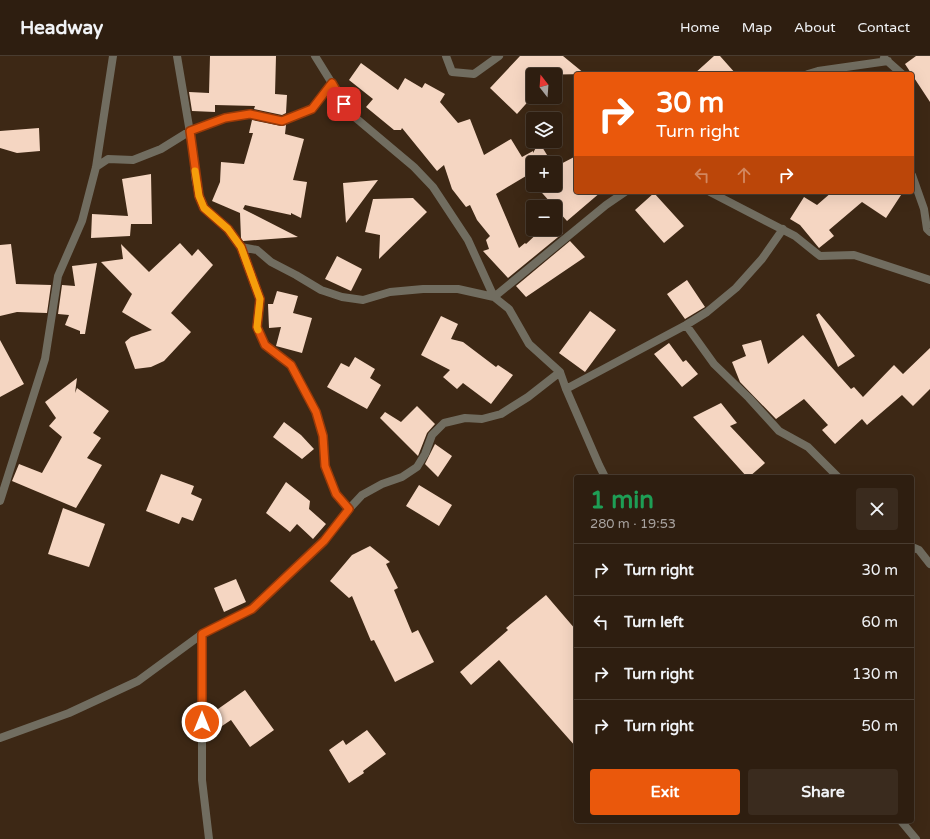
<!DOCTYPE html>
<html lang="en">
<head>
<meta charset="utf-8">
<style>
  body { margin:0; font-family:"Varela Round",sans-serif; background:#3a2b1e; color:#f1f3f6; height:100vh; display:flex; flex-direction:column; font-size:15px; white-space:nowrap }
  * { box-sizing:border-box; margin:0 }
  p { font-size:13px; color:#a7a29f }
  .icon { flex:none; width:22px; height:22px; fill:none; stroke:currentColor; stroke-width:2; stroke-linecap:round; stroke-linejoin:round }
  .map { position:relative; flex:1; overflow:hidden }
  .details { position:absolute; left:574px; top:419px; width:340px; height:348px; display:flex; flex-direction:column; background:#2e1e10; border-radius:4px; box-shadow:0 4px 16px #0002,0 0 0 1px #493c30 }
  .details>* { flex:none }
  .guide { position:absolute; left:574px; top:16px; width:340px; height:122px; border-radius:4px; box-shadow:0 4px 16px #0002,0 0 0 1px #493c30; background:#ea580c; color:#fff; overflow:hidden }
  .needle { width:26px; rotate:343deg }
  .tools { position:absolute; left:526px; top:12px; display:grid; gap:8px }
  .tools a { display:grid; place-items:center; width:36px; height:36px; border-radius:4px; background:#2e1e10; box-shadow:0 4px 16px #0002,0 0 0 1px #493c30; font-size:20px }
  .pin { position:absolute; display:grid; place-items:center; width:34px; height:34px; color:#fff; margin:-17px; border-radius:8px; box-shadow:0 2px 6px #0006 }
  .me { position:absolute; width:44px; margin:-22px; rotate:0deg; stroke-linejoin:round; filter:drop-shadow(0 0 3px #0008) }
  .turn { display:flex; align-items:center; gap:14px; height:84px; padding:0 16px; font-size:18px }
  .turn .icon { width:52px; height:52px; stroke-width:2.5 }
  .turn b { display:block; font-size:28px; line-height:34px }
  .lanes { display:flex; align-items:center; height:38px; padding:0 16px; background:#0003; justify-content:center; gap:20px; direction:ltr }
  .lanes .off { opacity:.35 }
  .round { display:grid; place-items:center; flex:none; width:42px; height:42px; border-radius:4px; background:#3a2b1e }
  .head { display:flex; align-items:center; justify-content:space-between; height:68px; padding:0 16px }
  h1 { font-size:24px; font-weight:700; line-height:30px; color:#1e9e55 }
  .button { display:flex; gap:8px; margin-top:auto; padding:8px 16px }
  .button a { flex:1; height:46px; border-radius:4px; background:#ea580c; color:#fff; font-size:16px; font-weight:700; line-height:46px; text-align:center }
  .button a+a { background:#3a2b1e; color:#f1f3f6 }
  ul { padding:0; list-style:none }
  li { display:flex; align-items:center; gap:12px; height:52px; padding:0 16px; border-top:1px solid #493c30 }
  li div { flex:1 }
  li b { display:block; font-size:15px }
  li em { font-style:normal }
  header { display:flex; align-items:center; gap:24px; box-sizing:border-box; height:56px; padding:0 20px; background:#2e1e10; border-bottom:1px solid #493c30 }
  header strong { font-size:19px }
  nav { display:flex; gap:22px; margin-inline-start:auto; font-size:14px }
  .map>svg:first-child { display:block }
</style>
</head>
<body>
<header>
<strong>Headway</strong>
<nav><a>Home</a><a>Map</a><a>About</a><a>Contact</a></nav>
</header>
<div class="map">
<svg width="930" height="783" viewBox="0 0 930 783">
  <rect width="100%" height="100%" fill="#3d2815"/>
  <!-- building -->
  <path fill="#f5d6c2" d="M210 0H276L275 38 287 39 286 57 282 59 254 53 255 50 215 49V56L192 55 189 36 209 37Z
    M520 0H563L585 18 533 19V40L517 58 490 32Z
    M714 0H720L736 18H694Z
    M916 0H930V46L905 8Z
    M361 7 398 34 405 22 422 32 425 27 445 38 440 46 458 67 470 63 484 99 511 83 522 101 533 95V97L539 86 552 107H533V127L526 120 496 138 519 192 525 187 526 188 542 173H560L563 177 508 222 483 195 489 193 486 184 490 180 477 164 470 149 466 151 452 133 444 109 437 115 402 72 401 74H394L366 51 373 43 349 24Z
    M252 64 281 70 286 69 285 78 304 83 293 124 307 126 301 162 291 157V159L245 149 243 153 298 181 243 185 241 182 240 157 212 145 220 126 221 106 244 108 253 77H249Z
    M39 72 40 95 17 97 0 92V75Z
    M576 100V136H601L567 165 535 129H555V111Z
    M151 118 152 168H131L130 180 91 182 92 158 128 160 122 123Z
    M378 124 346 167 343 127Z
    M832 136H903L886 162 862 146 829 174 834 180 819 192 800 169 790 163 804 141 817 149Z
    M654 137 684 170 664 187 635 154Z
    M413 142 427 156 379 203 380 179 365 176 373 143Z
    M570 185 585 201 526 241 516 230Z
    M180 187 192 200 198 193 213 209 171 257 191 276 164 305 151 311 135 313 125 286 131 281 152 274 122 256 132 238 101 206 123 203 121 188 149 216Z
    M11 188 16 228 51 229 47 257 17 256 0 260V189Z
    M337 200 362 213 351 235 325 223Z
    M97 207 85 278H80V275L65 269 69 259 58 258 62 229 75 230 72 210Z
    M687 224 705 251 685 263 667 238Z
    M277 235 298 240 293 257 312 262 302 297 276 290 281 271 269 272 268 248H273Z
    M590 255 616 274 585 316 559 297Z
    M819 257 855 300 838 311 816 259Z
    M441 260 458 268 451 283 463 286 496 311 498 309 513 319 491 348 463 327 457 333 443 321 450 314 421 299Z
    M803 279 851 333 854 331 863 341 894 309 903 318 930 292V333L913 350 902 339 867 369 862 363 835 388 822 374 828 369 804 343 776 363 740 326 732 306 746 300 742 289 761 284 768 308Z
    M0 284 24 328 0 341Z
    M669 287 683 306 686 304 698 318 682 331 654 298Z
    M355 301 375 313 370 322 381 329 367 353 327 331 341 307 349 311Z
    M77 322 75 337 77 332 109 355 93 377 101 382 87 402 102 409 76 452 12 425 19 408 42 417 62 381 49 370 56 362 45 346Z
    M721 347 737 367 730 370 765 407 749 421H747L693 361Z
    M417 350 435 368 427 377 418 400 380 362 385 356 401 366Z
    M284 366 301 379 314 393 302 403 273 381Z
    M435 388 452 400 438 421 425 408Z
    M161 418 194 430 191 438 202 443 193 465 182 461 179 468 146 455Z
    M286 426 310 445 309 453 326 468 313 483 297 468 290 476 266 457Z
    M419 429 452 449 439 470 406 450Z
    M63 452 105 468 89 511 48 498Z
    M370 490 390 506 386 508 398 532 394 534 412 577 418 574 434 606 395 626 374 584 371 585 352 540 349 542 330 525 352 499Z
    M236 523 246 546 224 556 214 532Z
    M546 539 576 574V691L499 604 471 629 460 616 508 574 506 572Z
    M245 634 274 674 250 691 231 664 216 674 208 662V660Z
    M367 674 386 698 363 715 364 717 349 727 329 694 343 684 346 689Z"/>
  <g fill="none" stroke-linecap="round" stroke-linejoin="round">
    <!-- minor -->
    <path stroke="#716d60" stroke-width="8" d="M177 0 194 100 195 121 199 140 204 152 228 173 241 191 260 243 257 271 265 289 291 309 316 356 323 380 325 410 336 438 349 453
      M315 0 351 58 414 111 433 131 468 184 494 241 509 253 529 288 560 316 566 333 599 409 605 421
      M446 0 452 16 474 18 499 0
      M884 2 902 18
      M808 18 818 15 888 5
      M96 111 108 103 133 104 161 93 190 75 225 62 250 58 282 65 312 53 332 27
      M912 119 924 153 927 173 930 176
      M710 136 795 180 820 200 854 199 930 224
      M241 191 257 194 271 206 296 219 321 234 342 241 363 244 390 236 423 233H458L494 241 606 149 625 136
      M686 269 714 308 749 342 779 375 808 391 838 421
      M566 333 686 269 707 256 736 232 762 203 783 173
      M0 445 45 303 58 220 82 165 96 111 113 0
      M912 491 919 494 930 508
      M202 578V724L209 783
      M0 682 69 657 138 625 202 578 252 553 324 485 349 453 362 439 382 428 402 421 417 411 425 398 432 379 444 367 465 362 482 363 501 358 528 341 560 316
      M901 765 916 783"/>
  </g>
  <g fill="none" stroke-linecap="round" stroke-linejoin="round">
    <defs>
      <path id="route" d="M202 666V578L252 553 324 485 349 453 336 438 325 410 323 380 316 356 291 309 265 289 257 271 260 243 241 191 228 173 204 152 199 140 190 75 225 62 250 58 282 65 312 53 332 27 344 48"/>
    </defs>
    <!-- route casing -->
    <use href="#route" stroke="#983908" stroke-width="10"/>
    <!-- route -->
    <use href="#route" stroke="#ea580c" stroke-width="7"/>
    <!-- slow -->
    <path stroke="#f59e0b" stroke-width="7" d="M195 115 199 140 204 152 228 173 241 191 260 243 257 271 258 274"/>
  </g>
</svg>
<div class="tools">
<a><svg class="needle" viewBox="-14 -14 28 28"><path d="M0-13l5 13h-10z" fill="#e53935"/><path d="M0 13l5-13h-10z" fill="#a7a29f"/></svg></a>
<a><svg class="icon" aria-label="layers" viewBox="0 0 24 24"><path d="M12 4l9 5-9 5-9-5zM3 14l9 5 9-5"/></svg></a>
<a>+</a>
<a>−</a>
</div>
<div class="pin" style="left:344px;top:48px;background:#d93025"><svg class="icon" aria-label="arrive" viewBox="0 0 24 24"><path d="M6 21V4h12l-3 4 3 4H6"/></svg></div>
<svg class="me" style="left:202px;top:666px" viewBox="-20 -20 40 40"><circle r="17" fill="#ea580c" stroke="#fff" stroke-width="3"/><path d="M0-11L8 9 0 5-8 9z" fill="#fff"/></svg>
<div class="guide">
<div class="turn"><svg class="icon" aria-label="right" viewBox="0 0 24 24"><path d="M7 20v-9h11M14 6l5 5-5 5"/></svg><div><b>30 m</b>Turn right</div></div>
<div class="lanes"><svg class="icon off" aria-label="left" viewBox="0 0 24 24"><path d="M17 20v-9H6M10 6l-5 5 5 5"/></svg><svg class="icon off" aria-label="ahead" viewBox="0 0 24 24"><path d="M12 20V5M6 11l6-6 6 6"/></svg><svg class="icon" aria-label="right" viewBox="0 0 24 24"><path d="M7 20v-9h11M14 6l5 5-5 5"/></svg></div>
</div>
<section class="details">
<div class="head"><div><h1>1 min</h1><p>280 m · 19:53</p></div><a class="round"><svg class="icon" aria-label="close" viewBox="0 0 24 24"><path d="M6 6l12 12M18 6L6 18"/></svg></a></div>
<ul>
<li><svg class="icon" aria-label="right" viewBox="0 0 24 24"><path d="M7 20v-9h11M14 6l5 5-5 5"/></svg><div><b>Turn right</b></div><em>30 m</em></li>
<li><svg class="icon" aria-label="left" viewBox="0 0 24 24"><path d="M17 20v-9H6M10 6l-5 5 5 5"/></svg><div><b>Turn left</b></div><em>60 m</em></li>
<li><svg class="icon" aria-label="right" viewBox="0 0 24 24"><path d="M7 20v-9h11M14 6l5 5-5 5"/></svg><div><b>Turn right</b></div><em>130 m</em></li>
<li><svg class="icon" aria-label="right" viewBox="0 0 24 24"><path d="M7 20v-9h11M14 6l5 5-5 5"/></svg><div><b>Turn right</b></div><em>50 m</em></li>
</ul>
<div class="button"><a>Exit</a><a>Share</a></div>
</section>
</div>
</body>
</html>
